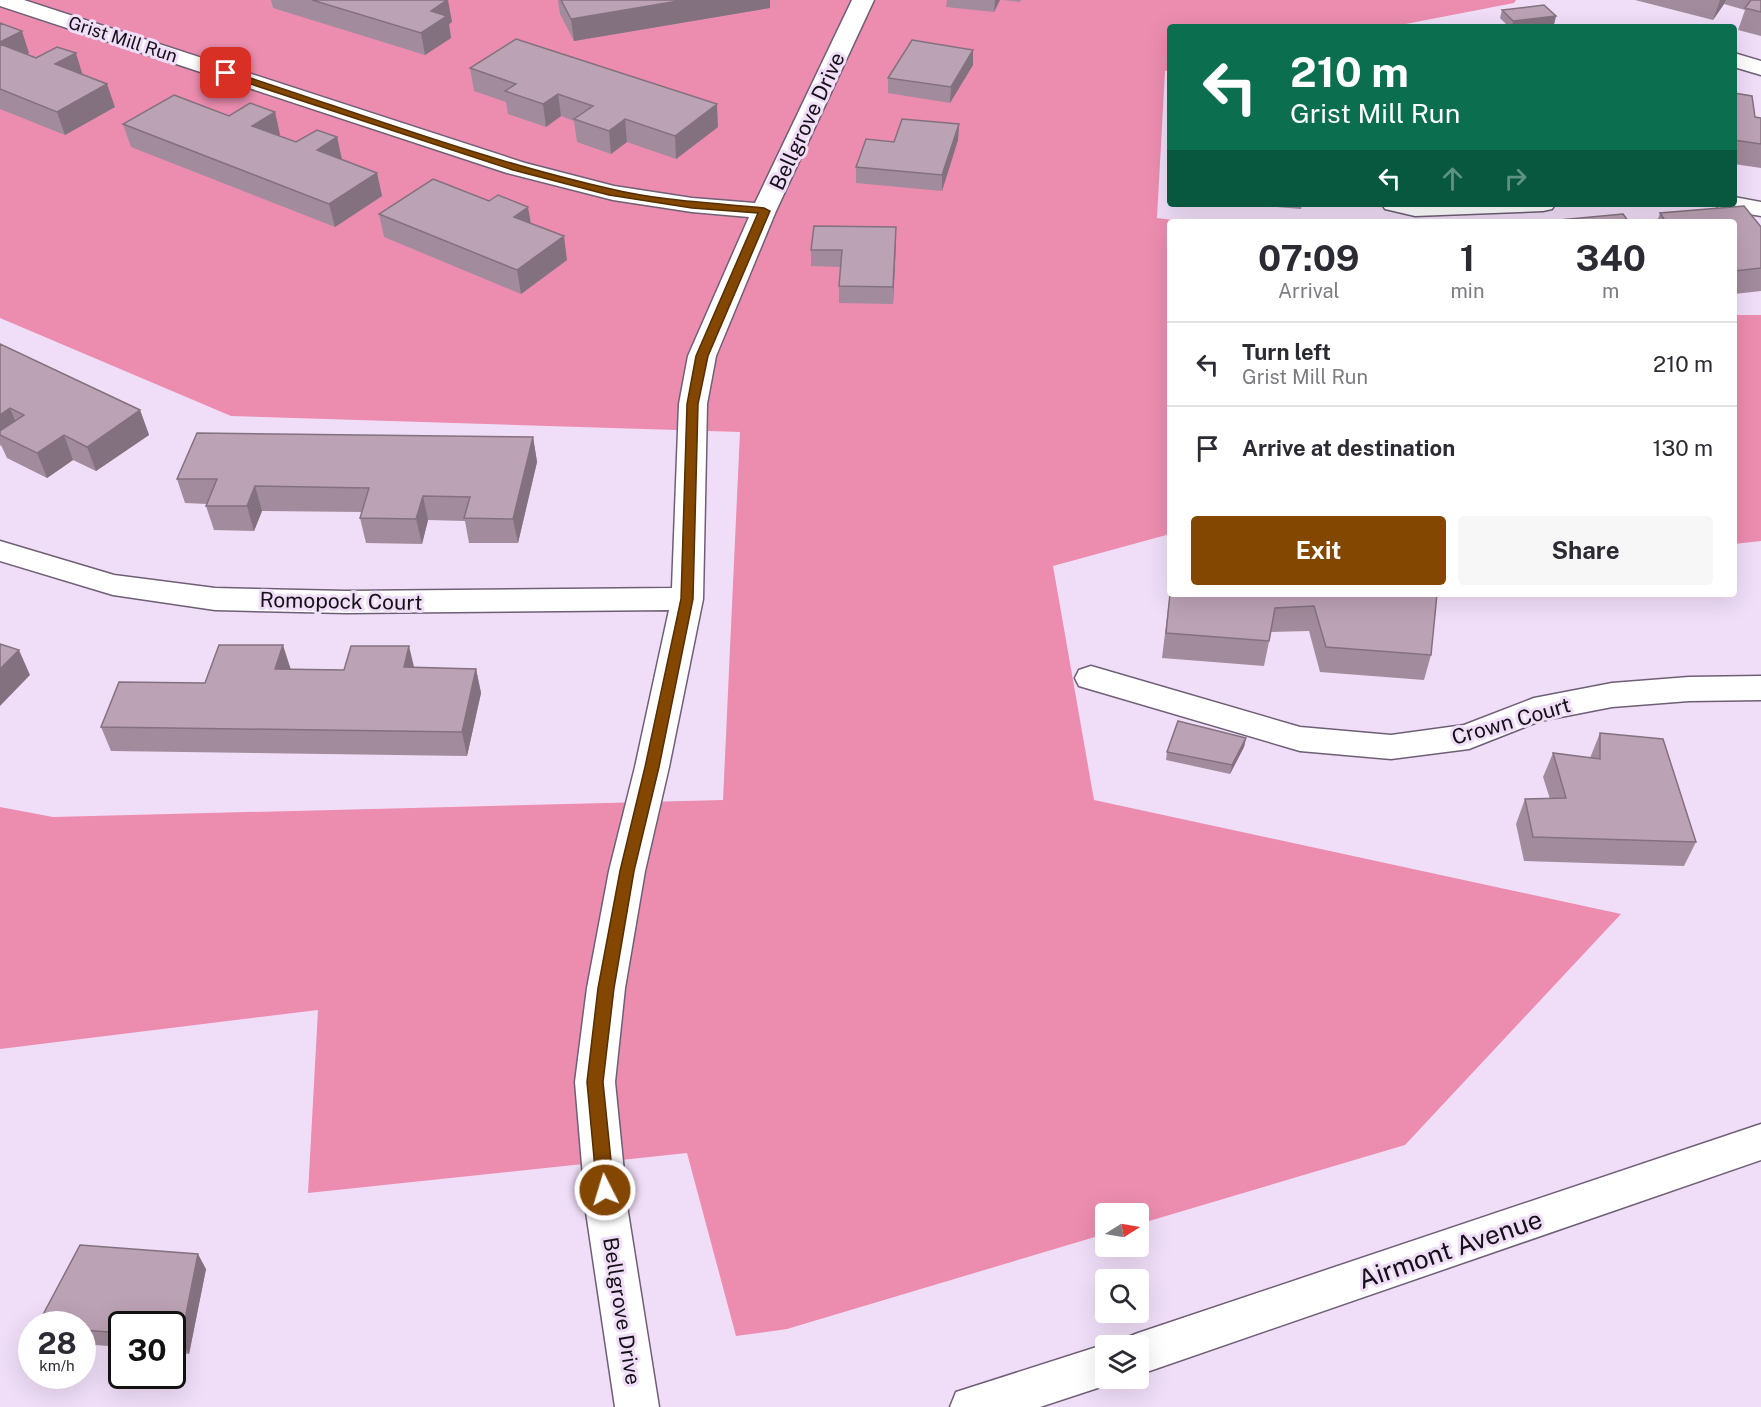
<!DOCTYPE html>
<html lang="en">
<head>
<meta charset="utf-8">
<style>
  body { margin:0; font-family:"Public Sans",sans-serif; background:#f7f7f7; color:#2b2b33; height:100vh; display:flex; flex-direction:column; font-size:22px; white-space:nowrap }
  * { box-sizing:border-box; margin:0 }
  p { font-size:20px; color:#7c7c81 }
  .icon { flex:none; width:33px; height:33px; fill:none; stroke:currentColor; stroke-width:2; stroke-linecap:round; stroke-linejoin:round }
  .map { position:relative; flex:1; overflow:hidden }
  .side { position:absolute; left:1167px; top:219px; width:570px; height:378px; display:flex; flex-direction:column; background:#fff; border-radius:6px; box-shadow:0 6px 24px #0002 }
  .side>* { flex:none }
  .hud { position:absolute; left:1167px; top:24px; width:570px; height:183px; border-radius:6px; box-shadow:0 6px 24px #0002; background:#0b6e4f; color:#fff; overflow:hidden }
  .needle { width:39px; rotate:79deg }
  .buttons { position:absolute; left:1095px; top:1203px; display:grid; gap:12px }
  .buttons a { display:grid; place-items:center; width:54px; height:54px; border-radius:6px; background:#fff; box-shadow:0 6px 24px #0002; font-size:30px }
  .speed { position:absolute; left:18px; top:1311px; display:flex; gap:12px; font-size:30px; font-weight:700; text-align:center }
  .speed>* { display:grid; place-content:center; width:78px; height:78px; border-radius:50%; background:#fff; box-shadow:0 6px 24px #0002; line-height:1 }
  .speed small { font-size:15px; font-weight:400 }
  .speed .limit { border:3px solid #111; border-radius:9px; background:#fff; color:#111 }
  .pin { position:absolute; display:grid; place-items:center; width:51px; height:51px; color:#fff; margin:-26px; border-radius:12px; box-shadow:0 3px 9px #0006 }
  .me { position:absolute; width:66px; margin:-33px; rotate:355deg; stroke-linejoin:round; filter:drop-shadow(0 0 4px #0008) }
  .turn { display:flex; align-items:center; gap:21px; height:126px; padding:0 24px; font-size:27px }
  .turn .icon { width:78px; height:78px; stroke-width:2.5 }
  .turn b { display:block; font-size:42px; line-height:51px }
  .lanes { display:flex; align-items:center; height:57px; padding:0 24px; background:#0003; justify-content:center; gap:30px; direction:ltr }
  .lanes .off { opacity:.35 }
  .eta { display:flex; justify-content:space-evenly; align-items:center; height:102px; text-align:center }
  .eta b { font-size:36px; font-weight:700; line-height:42px }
  .cta { display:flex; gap:12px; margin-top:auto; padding:12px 24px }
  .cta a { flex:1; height:69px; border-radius:6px; background:#834701; color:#fff; font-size:24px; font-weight:700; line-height:69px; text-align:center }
  .cta a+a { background:#f7f7f7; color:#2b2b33 }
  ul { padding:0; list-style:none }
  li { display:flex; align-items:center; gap:18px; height:84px; padding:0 24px; border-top:2px solid #e1e1e2 }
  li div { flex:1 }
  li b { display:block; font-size:22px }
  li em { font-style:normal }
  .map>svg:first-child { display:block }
</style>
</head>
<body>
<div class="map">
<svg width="1761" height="1407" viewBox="0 0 1761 1407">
  <rect width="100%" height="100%" fill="#f0def8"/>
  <!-- forest -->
  <path fill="#ec8daf" d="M0 0H1516L1514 3 1390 27H1170V70L1165 71 1157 218 1189 222H1170V534L1053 566 1094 800 1621 914 1405 1145 1139 1224 1138 1214H1106L1105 1234 787 1329 736 1336 687 1153 308 1193 318 1010 0 1049V807L53 817 723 800 740 432 231 416 0 318Z
    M1734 315H1761V541L1734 544Z"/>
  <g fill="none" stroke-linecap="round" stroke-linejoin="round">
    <defs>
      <path id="street" d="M0 0H24L525 163 614 186 692 198 755 203 852 0H874L776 211 716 356 707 404 703 599 669 767 645 871 625 988 615 1082 628 1212 659 1407H615L586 1212 575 1082 587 988 609 871 635 767 669 610 346 613 215 610 113 595 0 561V541L114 575 215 588 346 591 672 588 679 404 688 356 749 217 692 212 613 200 507 173 0 6Z
        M1734 53 1761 61V75L1734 67Z
        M1734 197 1761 202V216L1719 209 1716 204H1734Z
        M1382 204H1555L1552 209 1543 211 1415 216 1385 209Z
        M1091 666 1300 727 1391 735 1464 725 1534 698 1612 683 1689 677 1761 676V700L1689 701 1612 707 1540 721 1469 749 1391 759 1300 751 1079 686 1075 678 1079 670Z"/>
      <path id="secondary" d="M1761 1124V1160L1138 1375V1346H1120L1123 1339 1138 1333Z
        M1106 1344 1110 1346H1106V1378L1122 1380 1040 1407H950L956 1392Z"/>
    </defs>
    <!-- street casing -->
    <use href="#street" stroke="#6f5f76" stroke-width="3"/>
    <!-- secondary casing -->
    <use href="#secondary" stroke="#6f5f76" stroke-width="3"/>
    <!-- street -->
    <use href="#street" fill="#fff" fill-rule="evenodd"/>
    <!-- secondary -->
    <use href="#secondary" fill="#fff" fill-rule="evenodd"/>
  </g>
  <!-- wall -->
  <path fill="#a28b9c" d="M271 0H447L452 22 449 24 451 38 425 55 273 8Z
    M558 0H770V8L574 41 560 14Z
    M947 0H1000L994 12 946 7Z
    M1003 0H1021L1020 2Z
    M1635 0H1761V36L1738 30 1745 10 1724 4 1713 20Z
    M1502 10 1556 16 1554 24 1528 27H1509L1500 18Z
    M0 23 29 53 27 54 83 75 115 107 65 135 0 109Z
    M973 50V65L950 103 888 93V78Z
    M470 68 718 127 676 159 627 142 611 154 577 142 574 121 561 116 546 127 508 114 506 102 474 91Z
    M1734 93 1755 117 1761 118V168L1734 164Z
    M275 112 280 135 279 136 296 142 337 137 342 159 377 173 382 196 335 227 131 147 123 124Z
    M959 124 958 140 942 191 856 183V167L894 142Z
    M1239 204H1302L1301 209Z
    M1744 206 1761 227V291L1734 294V222H1657L1660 213Z
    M379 214 531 223 567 260 521 294 384 237Z
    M896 227 893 304 839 303V286L841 267 811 266V250Z
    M0 344 140 410 149 435 96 471 73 460 47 478 7 458 1 445 0 446Z
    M533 437 537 462 518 543H469L465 521 428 520 422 544 366 543 360 518 362 512 262 511 254 531 214 530 206 506 207 504 185 503 177 479Z
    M1170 592V594H1437L1431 655 1424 680 1320 672 1309 631 1271 632 1264 666 1162 658Z
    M414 667 476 669 481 693 467 756 111 751 101 727 205 683 290 669 344 670Z
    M1600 733 1696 842 1684 866 1524 861 1516 824 1525 799H1550L1543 777 1553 753 1590 758Z
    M1246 738 1244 747 1230 774 1166 760 1167 752Z
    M206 1269 189 1354 172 1352V1324H122V1347L82 1344V1324Z"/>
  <!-- shaded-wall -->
  <path fill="#84717f" d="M448 0 452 22 449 24 451 38 425 55 421 33 431 11Z
    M684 0H770V8L574 41 571 19Z
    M995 0H1000L994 12Z
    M1720 0H1726L1724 4 1713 20Z
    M1556 16 1554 24 1528 27H1512L1513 21Z
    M22 31 29 53 5 66 0 50V42Z
    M973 50V65L950 103 951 87Z
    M76 53 83 76 55 64Z
    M107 84 115 107 65 135 57 112Z
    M558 94 561 116 546 127 543 104Z
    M717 104 718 127 676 159 675 136Z
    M275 112 280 135 258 149 252 126Z
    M625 119 627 142 611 154 609 131Z
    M959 124 958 140 942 191V175Z
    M337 137 342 160 317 150Z
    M377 173 382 196 335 227 329 204Z
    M528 207 532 230 514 217Z
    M896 227V243L893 304V287Z
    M564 236 567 260 521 294 517 270Z
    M10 408 20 433 0 435V415Z
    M140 410 149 435 96 471 87 447Z
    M64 435 73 460 47 478 37 453Z
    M533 437 537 462 518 543 513 519Z
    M255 486 262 511 254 531 247 506Z
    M423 496 428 520 422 544 416 519Z
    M283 645 291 670 275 669Z
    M409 646 415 671 404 667Z
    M19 650 30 675 0 706V669Z
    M476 669 481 693 467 756 462 732Z
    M1246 738 1244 747 1230 774 1232 765Z
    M198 1254 206 1269 189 1354 181 1339Z"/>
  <!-- building -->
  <path fill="#bca2b5" stroke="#84717f" stroke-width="1.5" d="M312 0H447L431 11 447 16 421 33Z
    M561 0H684L571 19Z
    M1751 0H1761V12L1745 8Z
    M1544 5 1556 16 1513 21 1502 10Z
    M0 23 22 31 0 42Z
    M516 39 717 104 675 136 625 119 609 131 574 119 593 106 558 94 543 104 505 91 516 84 470 68Z
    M912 40 973 50 951 87 888 78Z
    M0 44 36 58 57 47 76 53 55 64 107 84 57 112 0 89Z
    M1734 93 1752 96 1755 117 1761 118V144L1734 140Z
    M174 95 229 116 250 103 275 112 252 126 296 142 317 130 337 137 317 150 377 173 329 204 123 124Z
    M902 119 959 124 942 175 856 167 866 139 894 142Z
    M433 179 489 201 498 195 528 207 514 217 564 236 517 270 379 214Z
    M1744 206 1761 227V268L1734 271V222H1666L1660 213Z
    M1623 214 1629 222H1537Z
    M814 226 896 227 893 287 839 286 842 250H811Z
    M0 344 140 410 87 447 64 435 37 453 0 435V431L24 415 10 408 0 415Z
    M197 433 533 437 513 519 464 518 470 497 423 496 416 519 360 518 369 488 255 486 247 506H206L217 479H177Z
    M1170 594H1437L1431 655 1326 647 1314 606 1275 608 1269 641 1166 633Z
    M0 644 19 650 0 669Z
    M219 645H283L275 669 344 670 351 646H409L404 667 476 669 462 732 101 727 119 682 205 683Z
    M1178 721 1246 738 1232 765 1167 752Z
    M1600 733 1663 739 1696 842 1533 837 1525 799 1566 798 1553 753 1600 759Z
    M80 1245 198 1254 181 1339 172 1338V1324H122V1333L82 1330V1324H38Z"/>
  <!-- route -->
  <path fill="#834701" stroke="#552e01" stroke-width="1.5" d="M223 71H229C356 112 482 160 611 189 661 201 714 203 764 208L770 211 708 356 698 404 693 599 659 767 634 871 614 988 603 1082 614 1190 611 1196 605 1198 599 1196 597 1190 587 1082 598 988 620 871 645 767 681 599 687 404 696 356 758 213 692 208 609 195 513 170 223 75Z"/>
  <g text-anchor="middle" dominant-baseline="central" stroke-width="6" stroke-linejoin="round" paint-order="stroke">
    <!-- far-street labels -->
    <g font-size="18" fill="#161018" stroke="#f0def8">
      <text transform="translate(123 39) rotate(18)">Grist Mill Run</text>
    </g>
    <!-- street labels -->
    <g font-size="21" fill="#161018" stroke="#f0def8">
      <text transform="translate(807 121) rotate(-65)">Bellgrove Drive</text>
      <text transform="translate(341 601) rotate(1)">Romopock Court</text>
      <text transform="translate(1511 721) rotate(-16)">Crown Court</text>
      <text transform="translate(622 1311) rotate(81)">Bellgrove Drive</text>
    </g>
    <!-- near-street labels -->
    <g font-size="26" fill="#161018" stroke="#f0def8">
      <text transform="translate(1450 1249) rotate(-19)">Airmont Avenue</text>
    </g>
  </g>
</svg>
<div class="buttons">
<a><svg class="needle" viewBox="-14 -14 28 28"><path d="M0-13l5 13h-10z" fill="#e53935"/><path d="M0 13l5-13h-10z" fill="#7c7c81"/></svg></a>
<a><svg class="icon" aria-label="search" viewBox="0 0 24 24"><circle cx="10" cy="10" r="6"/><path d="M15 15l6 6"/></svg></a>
<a><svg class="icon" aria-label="layers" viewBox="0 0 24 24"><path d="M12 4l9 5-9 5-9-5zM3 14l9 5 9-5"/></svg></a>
</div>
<div class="speed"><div>28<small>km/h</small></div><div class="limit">30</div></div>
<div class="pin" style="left:226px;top:73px;background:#d93025"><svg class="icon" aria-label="arrive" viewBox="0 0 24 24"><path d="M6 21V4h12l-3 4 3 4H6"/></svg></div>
<svg class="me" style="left:605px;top:1190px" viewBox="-20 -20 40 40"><circle r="17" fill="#834701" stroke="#fff" stroke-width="3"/><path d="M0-11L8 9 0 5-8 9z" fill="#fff"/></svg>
<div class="hud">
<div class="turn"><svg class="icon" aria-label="left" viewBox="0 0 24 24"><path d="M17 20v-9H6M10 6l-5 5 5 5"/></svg><div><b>210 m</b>Grist Mill Run</div></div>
<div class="lanes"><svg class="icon" aria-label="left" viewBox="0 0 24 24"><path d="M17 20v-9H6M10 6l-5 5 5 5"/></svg><svg class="icon off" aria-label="ahead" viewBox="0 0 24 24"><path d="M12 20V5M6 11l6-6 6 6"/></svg><svg class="icon off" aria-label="right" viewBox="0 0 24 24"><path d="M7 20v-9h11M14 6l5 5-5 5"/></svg></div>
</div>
<section class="side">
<div class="eta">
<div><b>07:09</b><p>Arrival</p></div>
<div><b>1</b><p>min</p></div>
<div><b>340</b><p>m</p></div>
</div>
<ul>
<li><svg class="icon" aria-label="left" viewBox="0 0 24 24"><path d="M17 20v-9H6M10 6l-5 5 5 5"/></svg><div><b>Turn left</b><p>Grist Mill Run</p></div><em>210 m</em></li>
<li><svg class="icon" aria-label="arrive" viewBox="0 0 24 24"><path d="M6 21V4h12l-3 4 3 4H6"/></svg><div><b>Arrive at destination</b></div><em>130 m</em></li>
</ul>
<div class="cta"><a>Exit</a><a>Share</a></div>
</section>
</div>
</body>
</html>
